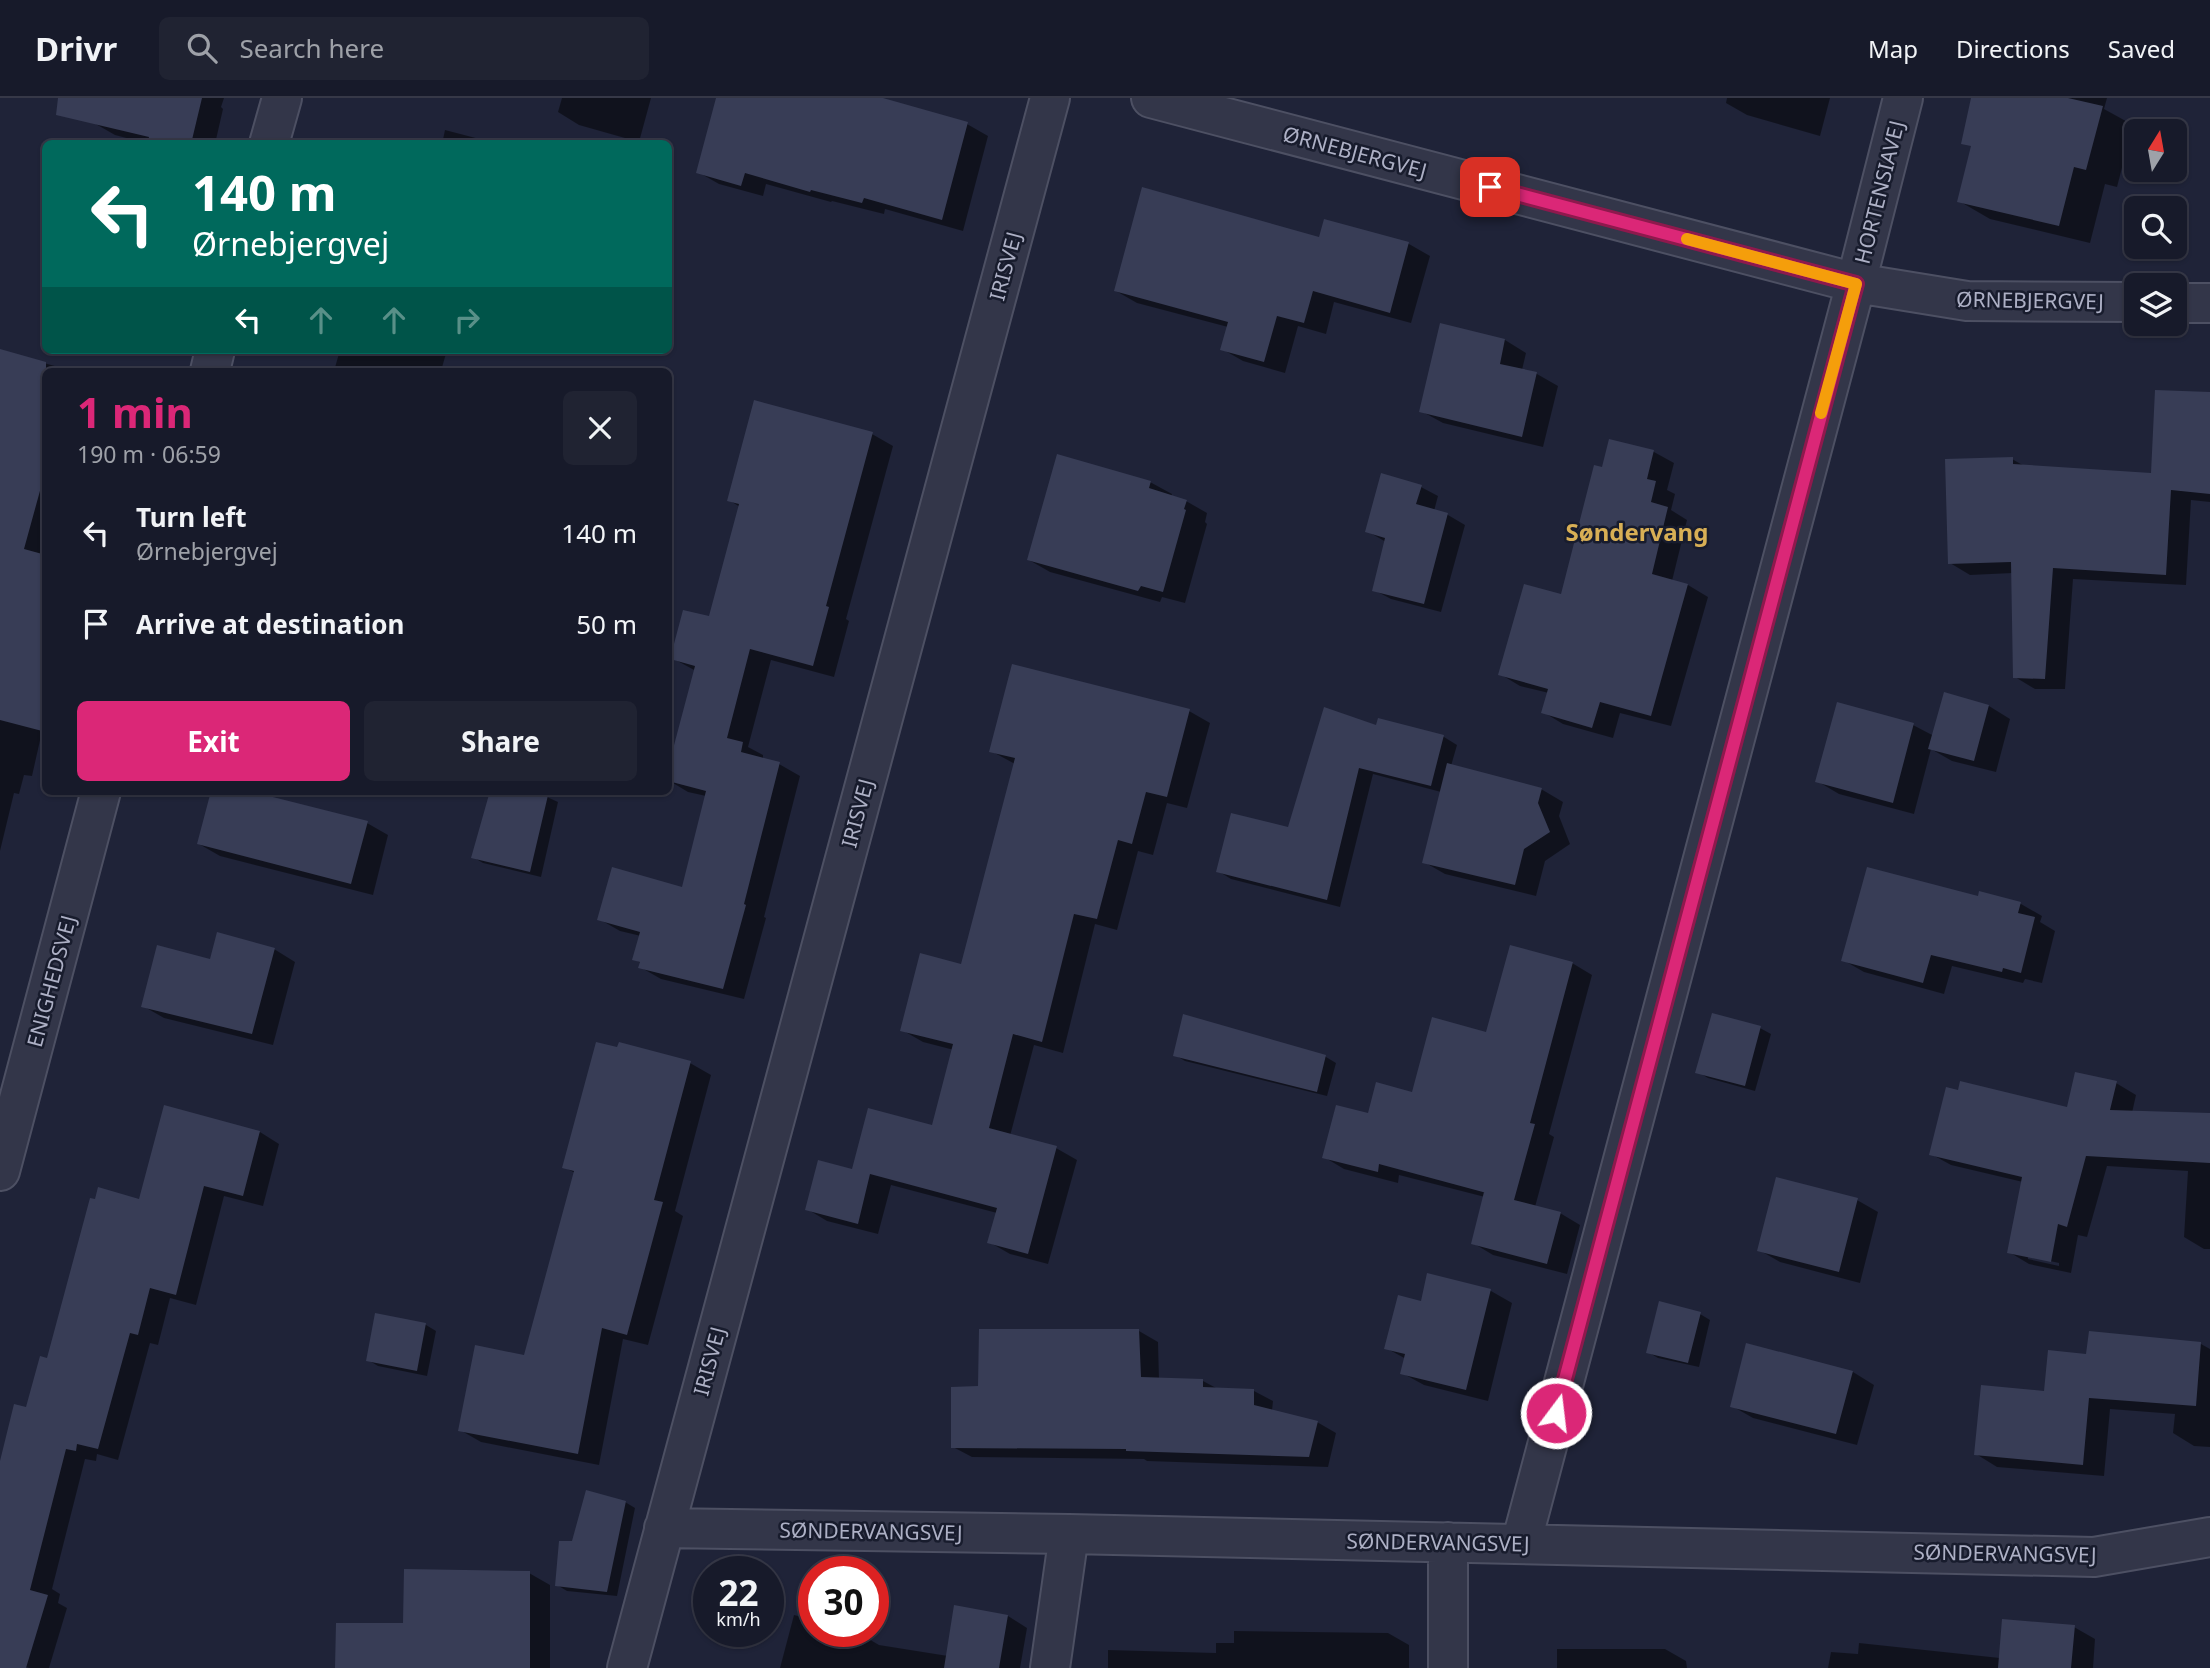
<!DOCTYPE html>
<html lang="en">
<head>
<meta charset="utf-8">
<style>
  body { margin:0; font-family:"Noto Sans",sans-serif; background:#202332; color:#f1f3f6; height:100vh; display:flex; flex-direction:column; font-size:26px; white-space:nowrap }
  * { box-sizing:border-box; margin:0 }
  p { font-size:23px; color:#9ea1a8 }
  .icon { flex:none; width:38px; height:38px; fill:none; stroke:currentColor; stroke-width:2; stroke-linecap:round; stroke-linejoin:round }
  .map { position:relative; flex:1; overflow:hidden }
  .panel { position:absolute; left:42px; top:270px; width:630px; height:427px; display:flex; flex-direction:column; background:#171a2a; border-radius:10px; box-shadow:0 2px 5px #0004,0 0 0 2px #363847 }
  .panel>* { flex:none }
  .guide { position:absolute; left:42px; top:42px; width:630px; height:214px; border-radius:10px; box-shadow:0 2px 5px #0004,0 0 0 2px #363847; background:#00695c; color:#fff; overflow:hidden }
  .needle { width:46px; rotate:11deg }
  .fabs { position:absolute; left:2124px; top:21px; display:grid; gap:14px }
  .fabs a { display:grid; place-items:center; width:63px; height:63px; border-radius:10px; background:#171a2a; box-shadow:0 2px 5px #0004,0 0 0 2px #363847; font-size:35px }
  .speed { position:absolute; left:693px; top:1458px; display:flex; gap:14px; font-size:35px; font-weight:700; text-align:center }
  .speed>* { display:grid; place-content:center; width:91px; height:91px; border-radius:50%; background:#171a2a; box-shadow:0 2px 5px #0004,0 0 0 2px #363847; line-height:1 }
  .speed small { font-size:18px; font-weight:400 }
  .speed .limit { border:10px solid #d22; background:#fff; color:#111 }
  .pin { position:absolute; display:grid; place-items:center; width:60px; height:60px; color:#fff; margin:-30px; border-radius:14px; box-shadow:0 4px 10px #0006 }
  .me { position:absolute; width:77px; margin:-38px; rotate:15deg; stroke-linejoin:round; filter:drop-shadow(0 0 5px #0008) }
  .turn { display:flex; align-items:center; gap:24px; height:147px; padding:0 35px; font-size:32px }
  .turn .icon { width:91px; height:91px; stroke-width:2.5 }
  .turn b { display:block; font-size:49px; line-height:60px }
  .lanes { display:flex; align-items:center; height:66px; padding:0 35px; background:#0003; justify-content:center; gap:35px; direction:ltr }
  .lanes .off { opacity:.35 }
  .round { display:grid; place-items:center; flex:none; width:74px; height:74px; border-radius:10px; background:#202332 }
  .overview { display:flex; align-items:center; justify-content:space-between; height:119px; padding:0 35px }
  h1 { font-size:42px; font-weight:700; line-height:52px; color:#db2777 }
  .action { display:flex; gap:14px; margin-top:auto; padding:14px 35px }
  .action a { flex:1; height:80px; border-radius:10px; background:#db2777; color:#fff; font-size:28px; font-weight:700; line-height:80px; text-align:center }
  .action a+a { background:#202332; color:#f1f3f6 }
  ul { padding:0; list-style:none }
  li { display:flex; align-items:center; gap:21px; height:91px; padding:0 35px }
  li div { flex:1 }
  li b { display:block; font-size:26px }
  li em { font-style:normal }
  header { display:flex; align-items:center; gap:42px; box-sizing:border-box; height:98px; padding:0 35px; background:#171a2a; border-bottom:2px solid #363847 }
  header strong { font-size:33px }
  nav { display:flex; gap:38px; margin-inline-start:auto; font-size:24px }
  .search { width:490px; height:63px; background:#202332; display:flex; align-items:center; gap:18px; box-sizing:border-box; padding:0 24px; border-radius:10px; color:#9ea1a8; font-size:26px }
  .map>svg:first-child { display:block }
</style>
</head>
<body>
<header>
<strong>Drivr</strong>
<div class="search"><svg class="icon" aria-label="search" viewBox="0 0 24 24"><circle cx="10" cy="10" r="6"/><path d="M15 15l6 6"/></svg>Search here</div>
<nav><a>Map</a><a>Directions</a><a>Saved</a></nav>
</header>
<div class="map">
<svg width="2210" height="1570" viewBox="0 0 2210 1570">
  <rect width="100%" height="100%" fill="#1f2338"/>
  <!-- shadow -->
  <path fill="#0007" fill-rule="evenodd" d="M100 0H224L221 9 223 11 215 46H149L115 37 94 25Z
    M562 0H651L639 44 579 27 558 14Z
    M730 0H827L967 26 988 38 963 133 885 111 884 116 832 103 831 104 766 86 763 98 719 86 698 74Z
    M1727 0H1830L1820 38 1747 17 1726 5Z
    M1985 0H2107L2104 11 2133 27 2117 89 2105 86 2090 145 1990 121 1959 103Z
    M445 32 491 44 494 46H442Z
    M352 40 374 46H350Z
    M1325 123 1409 146 1430 158 1411 225 1334 204 1326 236 1298 228 1285 275 1243 263 1222 251 1228 229 1137 205 1116 193 1321 141Z
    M1441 227 1505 242 1526 255 1522 272 1537 276 1558 288 1543 349 1443 325 1421 313Z
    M340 252H447L441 273H334Z
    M0 253 73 273H46V640L41 638 32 678 24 677 19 696 14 695 0 753Z
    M2210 295V404L2191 402 2186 487 2073 481 2065 591H2035L2015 579 2013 475 1970 477 1950 465 2012 361 2026 369 2153 377Z
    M872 336 893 348 846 521 849 523 834 579 771 562 748 649 763 657V661L779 666 800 678 764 819 766 820 744 901 661 881 640 869 641 865 634 861 641 838 620 833 599 821 684 791 706 698 688 694 668 682 696 573 672 560 710 520 740 409 729 402Z
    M1611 343 1654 354 1674 365 1667 392 1675 396 1671 412 1687 422 1672 483 1688 487 1708 499 1671 628 1620 615 1613 640 1563 626 1543 614 1549 595 1520 588 1500 576 1562 498Z
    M1150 384 1172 396 1171 399 1186 403 1207 415 1205 424 1207 426 1185 505 1162 499 1160 504 1050 474 1029 462Z
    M1421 389 1438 398 1434 413 1448 417 1465 427 1441 514 1391 501 1374 492 1386 444 1367 433Z
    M1945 596 1989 608 2010 621 1996 674 1952 663 1931 651 1914 716 1839 696 1817 683 1913 627 1934 638Z
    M1189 613 1210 625 1187 710 1167 705 1153 757 1138 753 1117 832 1095 826 1063 955 1034 947 1010 1038 1056 1050 1077 1062 1048 1166 1010 1156 989 1144 997 1115 891 1087 878 1136 827 1123 807 1111 853 1073 934 1029 954 952 923 944 902 932 962 868 1015 666 991 653Z
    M1377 629 1444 639 1457 647 1451 668 1541 691 1563 704 1559 718 1570 746 1545 763 1536 798 1445 776 1424 764 1441 694 1373 676 1340 809 1231 781 1218 773 1289 731Z
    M213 693H242L367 725 388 737 373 797 220 758 199 746Z
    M492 693H525L547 699 558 704 541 779 483 765 473 759Z
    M1980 795 2021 806 2042 818 2040 824 2055 833 2042 885 2025 881 2023 885 1952 868 1944 896 1864 874 1843 862 1979 801Z
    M274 851 295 864 273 947 164 920 143 908 211 864Z
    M1572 865 1592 877 1549 1036 1554 1039 1535 1109 1560 1115 1580 1127 1567 1176 1493 1157 1473 1145 1485 1099 1399 1077 1398 1085 1344 1071 1324 1059 1369 1017 1413 996Z
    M1184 919 1326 959 1336 965 1327 998 1185 963 1175 957Z
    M1760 930 1771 936 1755 993 1708 980 1698 974Z
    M690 965 711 977 675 1113 683 1118 648 1247 623 1241 599 1367 481 1344 460 1332 526 1259 575 1075 564 1069Z
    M2116 985 2136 997 2132 1015 2210 1017V1151H2204L2184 1139 2188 1073 2107 1068 2087 1139 2078 1137 2071 1175 2029 1166 2009 1154 2023 1084 1951 1067 1931 1056 2069 1011ZM2028 1158 2059 1165V1168L2028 1161Z
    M260 1034 279 1046 263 1108 224 1098 196 1207 170 1200 158 1247 150 1245 118 1362 97 1356 96 1363 85 1361 52 1491 60 1496 58 1505 67 1510 49 1570H29L0 1561V1371L49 1262 140 1103Z
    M1857 1102 1878 1114 1860 1185 1780 1164 1759 1152Z
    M1429 1177 1491 1193 1512 1205 1488 1303 1424 1287 1402 1275 1406 1261 1386 1250 1422 1205Z
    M1700 1216 1710 1222 1699 1269 1658 1260 1648 1254Z
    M377 1217 426 1227 436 1233 427 1278 378 1268 368 1262Z
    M1139 1233 1158 1244 1159 1281 1203 1283 1218 1291 1254 1293 1273 1303 1272 1313 1317 1324 1336 1335 1328 1369 1147 1363 1144 1361 972 1359 953 1349 979 1290Z
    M2201 1246 2210 1251V1349L2194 1348 2173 1335 2175 1316 2110 1311 2104 1378 1997 1369 1976 1356 2088 1258Z
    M1853 1274 1874 1287 1857 1347 1753 1320 1732 1308Z
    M625 1404 635 1410 617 1498 567 1493 557 1487 573 1445Z
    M529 1475 550 1487V1570H337L405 1527Z
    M794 1517 814 1522V1533H855L879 1547 948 1558 1008 1518 1027 1530 1020 1570H780Z
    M2074 1529 2095 1541 2093 1570H1828L1831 1554 1858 1556 1859 1545 2000 1560Z
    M1234 1533 1388 1535 1409 1547V1570H1108V1552L1216 1555V1545H1234Z
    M1557 1551H1665L1686 1563 1687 1570H1557Z"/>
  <!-- building -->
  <path fill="#383d56" d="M58 0H202L191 46H147L149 39 56 17Z
    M716 0H883L968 24 942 122 864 100 862 105 811 92 810 94 745 75 741 88 696 75Z
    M1971 0H2068L2103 8 2086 72 2074 69 2059 128 1957 104 1971 48 1961 46Z
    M1142 89 1319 139 1324 121 1409 144 1390 215 1313 193 1304 225 1277 218 1264 264 1220 252 1228 224 1114 193Z
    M1440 225 1505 241 1500 266 1537 274 1522 339 1419 314Z
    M0 251 46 264V371L24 451 46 457V634L0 622Z
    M2155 292 2210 294V396L2171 392 2166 477 2053 470 2045 581 2013 580 2011 464 1948 466 1945 361 2013 359V366L2151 375Z
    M754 302 873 334 826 508 829 509 813 568 750 551 727 640 743 644 741 654 780 664 744 806 746 807 723 891 638 870 640 864 632 862 640 834 597 822 612 769 682 789 706 693 668 683V670L695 568 670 561 683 512 709 518 739 406 727 403Z
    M1609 341 1654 352 1647 381 1656 383 1651 404 1668 409 1652 476 1688 486 1651 618 1600 604 1592 630 1541 615 1548 591 1498 577 1524 486 1561 496 1594 367 1602 369Z
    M1057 356 1151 383 1149 390 1187 402 1184 411 1186 412 1163 494 1141 488 1138 493 1027 462Z
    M1381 375 1422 387 1416 406 1448 415 1424 506 1372 493 1385 440 1365 434Z
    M1012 566 1190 611 1167 699 1146 694 1132 746 1118 742 1097 821 1074 816 1042 944 1013 936 989 1030 1057 1048 1028 1156 987 1145 997 1110 870 1076 858 1126 805 1112 818 1062 852 1071 868 1010 932 1027 953 946 900 933 920 855 961 866 1015 660 989 654Z
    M1944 594 1989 607 1974 663 1928 651Z
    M1837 604 1914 625 1893 705 1815 684Z
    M1324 609 1376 627 1378 620 1444 637 1431 688 1359 670 1327 802 1216 774 1231 715 1288 729Z
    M1447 665 1542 690 1538 705 1550 734 1524 751 1515 787 1422 765Z
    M211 693H249L368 723 351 786 197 746Z
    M490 693H549L530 774 471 760Z
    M1867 769 1978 798 1979 793 2021 804 2018 815 2035 819 2021 875 2003 870 2002 874 1931 857 1923 885 1841 863Z
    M217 834 275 850 252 936 141 909 157 847 210 861Z
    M1510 847 1573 864 1530 1025 1535 1026 1514 1102 1561 1114 1547 1166 1471 1146 1484 1094 1494 1097 1379 1066 1378 1074 1322 1060 1336 1007 1368 1015 1376 984 1412 994 1432 919 1486 934Z
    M1712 915 1761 928 1745 988 1695 975Z
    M1183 916 1326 957 1317 994 1173 958Z
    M596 944 617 949 619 944 691 963 654 1102 663 1104 627 1237 602 1230 578 1356 458 1333 475 1247 524 1257 574 1073 562 1070Z
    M2075 974 2117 983 2110 1012 2210 1015V1065L2086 1058 2067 1129 2058 1126 2051 1164 2007 1155 2022 1079 1929 1057 1946 989 1958 992 1960 983 2067 1009Z
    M164 1007 260 1033 243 1098 204 1088 176 1197 150 1190 138 1237 130 1235 98 1351 77 1346 76 1353 66 1351 30 1492 48 1497 26 1570H0V1363L14 1306 26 1309 40 1258 47 1260 90 1100 95 1101 98 1089 139 1101Z
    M1776 1079 1858 1100 1839 1174 1757 1153Z
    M1427 1175 1491 1191 1466 1292 1400 1276 1405 1256 1384 1251 1398 1197 1421 1203Z
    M1659 1203 1701 1214 1688 1265 1646 1255Z
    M375 1215 426 1225 417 1273 366 1263Z
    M979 1231H1139L1141 1279 1203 1281V1289L1254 1291V1307L1318 1323 1309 1359 1126 1353V1351L951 1350V1289L978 1288Z
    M2089 1233 2201 1244 2196 1308 2089 1300 2083 1367 1974 1357 1981 1287 2044 1293 2048 1252 2086 1256Z
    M1746 1245 1853 1273 1836 1336 1730 1309Z
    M586 1392 626 1403 607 1494 555 1488 559 1443H572Z
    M404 1471 530 1473V1570H335L336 1525H403Z
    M954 1507 1008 1517 999 1570H944Z
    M2002 1521 2075 1527 2071 1570H1998Z"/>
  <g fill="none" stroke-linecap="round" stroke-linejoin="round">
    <defs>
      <path id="minor" d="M1151 0 1856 185 1967 203 2137 204
        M269 46 282 0
        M2175 205H2210
        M210 273 215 252
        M0 1073 101 693
        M664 1430 1069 1436 2094 1459 2210 1439
        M1448 1444V1570
        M1521 1446 1856 185 1903 0
        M627 1570 1050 0
        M1050 1570 1069 1436"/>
    </defs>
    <!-- minor casing -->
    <use href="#minor" stroke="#4d5063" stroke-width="42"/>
    <!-- minor -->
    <use href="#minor" stroke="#333649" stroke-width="38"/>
  </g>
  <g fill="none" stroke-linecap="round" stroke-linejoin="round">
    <defs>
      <path id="route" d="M1490 89 1856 186 1556 1315"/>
    </defs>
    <!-- route casing -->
    <use href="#route" stroke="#8e194d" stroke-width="18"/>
    <!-- route -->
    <use href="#route" stroke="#db2777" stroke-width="12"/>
    <!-- slow -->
    <path stroke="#f59e0b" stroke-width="12" d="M1687 141 1856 186 1821 315"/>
  </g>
  <g text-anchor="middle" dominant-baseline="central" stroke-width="5" stroke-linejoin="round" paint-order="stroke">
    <!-- street labels -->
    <g font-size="21" fill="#adb0c5" stroke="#181c2d">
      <text transform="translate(1355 54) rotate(15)">ØRNEBJERGVEJ</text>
      <text transform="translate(1879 94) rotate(-76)">HORTENSIAVEJ</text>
      <text transform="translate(1005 168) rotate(-75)">IRISVEJ</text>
      <text transform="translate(2030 202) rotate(1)">ØRNEBJERGVEJ</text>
      <text transform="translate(857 715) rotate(-75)">IRISVEJ</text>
      <text transform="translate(51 883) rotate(-75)">ENIGHEDSVEJ</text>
      <text transform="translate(709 1263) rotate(-75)">IRISVEJ</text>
      <text transform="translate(871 1433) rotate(1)">SØNDERVANGSVEJ</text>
      <text transform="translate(1438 1444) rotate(1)">SØNDERVANGSVEJ</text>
      <text transform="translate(2005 1455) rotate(1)">SØNDERVANGSVEJ</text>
    </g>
    <!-- quarter labels -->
    <g font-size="24" font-weight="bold" fill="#d8af55" stroke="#181c2d">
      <text x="1637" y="433">Søndervang</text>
    </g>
  </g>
</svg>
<div class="fabs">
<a><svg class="needle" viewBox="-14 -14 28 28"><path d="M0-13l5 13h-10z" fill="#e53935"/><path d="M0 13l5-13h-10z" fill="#9ea1a8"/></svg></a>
<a><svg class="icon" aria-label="search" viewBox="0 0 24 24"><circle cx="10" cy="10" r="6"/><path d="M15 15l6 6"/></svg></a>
<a><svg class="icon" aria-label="layers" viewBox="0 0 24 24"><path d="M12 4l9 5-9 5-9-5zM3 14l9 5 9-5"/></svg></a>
</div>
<div class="speed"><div>22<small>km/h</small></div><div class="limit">30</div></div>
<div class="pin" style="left:1490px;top:89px;background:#d93025"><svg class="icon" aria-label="arrive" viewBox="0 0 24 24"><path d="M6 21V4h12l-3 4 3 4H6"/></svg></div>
<svg class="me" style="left:1556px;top:1315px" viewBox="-20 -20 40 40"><circle r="17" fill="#db2777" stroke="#fff" stroke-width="3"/><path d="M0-11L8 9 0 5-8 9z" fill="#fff"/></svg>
<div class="guide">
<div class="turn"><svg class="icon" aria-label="left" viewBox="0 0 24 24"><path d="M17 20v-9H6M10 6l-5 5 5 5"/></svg><div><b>140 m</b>Ørnebjergvej</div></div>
<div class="lanes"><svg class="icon" aria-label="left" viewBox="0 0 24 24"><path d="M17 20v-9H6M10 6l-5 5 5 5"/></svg><svg class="icon off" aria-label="ahead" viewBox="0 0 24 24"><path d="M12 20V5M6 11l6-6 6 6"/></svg><svg class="icon off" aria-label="ahead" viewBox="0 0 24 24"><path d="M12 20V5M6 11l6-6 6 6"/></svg><svg class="icon off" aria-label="right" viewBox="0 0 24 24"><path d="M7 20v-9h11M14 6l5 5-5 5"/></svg></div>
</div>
<section class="panel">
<div class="overview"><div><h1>1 min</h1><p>190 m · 06:59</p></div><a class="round"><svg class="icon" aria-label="close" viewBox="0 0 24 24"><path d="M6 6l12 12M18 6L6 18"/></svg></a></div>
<ul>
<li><svg class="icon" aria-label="left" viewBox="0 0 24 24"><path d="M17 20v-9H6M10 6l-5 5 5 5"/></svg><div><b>Turn left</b><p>Ørnebjergvej</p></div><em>140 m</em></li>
<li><svg class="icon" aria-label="arrive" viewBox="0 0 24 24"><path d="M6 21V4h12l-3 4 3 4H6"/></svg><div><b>Arrive at destination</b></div><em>50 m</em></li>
</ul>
<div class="action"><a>Exit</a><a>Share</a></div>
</section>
</div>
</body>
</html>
